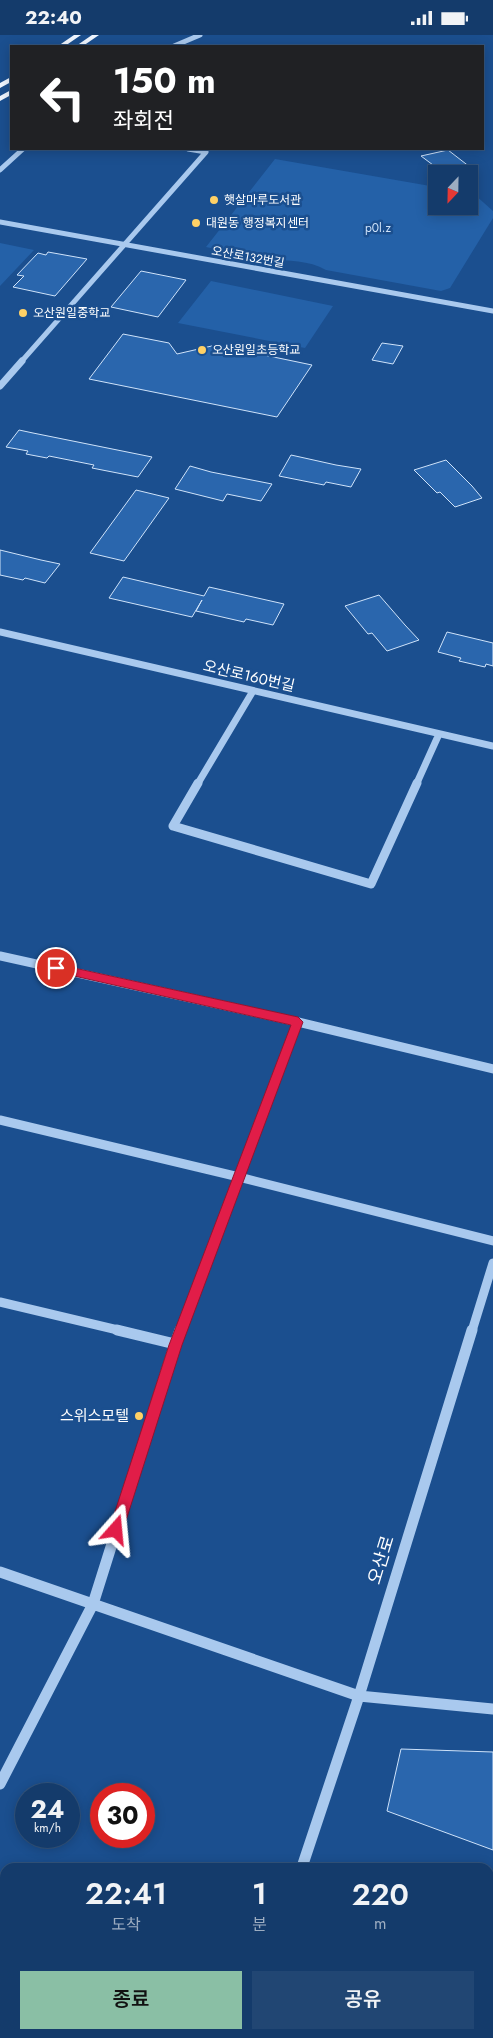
<!DOCTYPE html>
<html lang="ko">
<head>
<meta charset="utf-8">
<style>
  body { margin:0; font-family:Jost,"Noto Sans KR",sans-serif; background:#214673; color:#f1f3f6; height:100vh; display:flex; flex-direction:column; font-size:19px; white-space:nowrap }
  * { box-sizing:border-box; margin:0 }
  p { font-size:16px; color:#9dadc1 }
  .icon { flex:none; width:28px; height:28px; fill:none; stroke:currentColor; stroke-width:2; stroke-linecap:round; stroke-linejoin:round }
  .map { position:relative; flex:1; overflow:hidden }
  .drawer { position:absolute; left:0px; top:1828px; width:494px; height:176px; display:flex; flex-direction:column; background:#143b6b; border-radius:15px 15px 0 0; box-shadow:0 2px 12px #0003,0 0 0 1px #33557e }
  .drawer>* { flex:none }
  .banner { position:absolute; left:10px; top:10px; width:474px; height:105px; border-radius:0px; box-shadow:0 2px 12px #0003,0 0 0 1px #33557e; background:#202124; color:#fff; overflow:hidden }
  .needle { width:32px; rotate:202deg }
  .controls { position:absolute; left:428px; top:130px; display:grid; gap:10px }
  .controls a { display:grid; place-items:center; width:50px; height:50px; border-radius:0px; background:#143b6b; box-shadow:0 2px 12px #0003,0 0 0 1px #33557e; font-size:25px }
  .speed { position:absolute; left:15px; top:1748px; display:flex; gap:10px; font-size:25px; font-weight:700; text-align:center }
  .speed>* { display:grid; place-content:center; width:65px; height:65px; border-radius:50%; background:#143b6b; box-shadow:0 2px 12px #0003,0 0 0 1px #33557e; line-height:1 }
  .speed small { font-size:12px; font-weight:400 }
  .speed .limit { border:8px solid #d22; background:#fff; color:#111 }
  .pin { position:absolute; display:grid; place-items:center; width:42px; height:42px; color:#fff; margin:-21px; border:2px solid #fff; border-radius:50%; box-shadow:0 1px 5px #0007 }
  .me { position:absolute; width:55px; margin:-28px; rotate:18deg; stroke-linejoin:round; filter:drop-shadow(0 0 4px #0008) }
  .turn { display:flex; align-items:center; gap:18px; height:105px; padding:0 20px; font-size:22px }
  .turn .icon { width:65px; height:65px; stroke-width:2.5 }
  .turn b { display:block; font-size:35px; line-height:42px }
  .eta { display:flex; justify-content:space-evenly; align-items:center; height:85px; text-align:center }
  .eta b { font-size:30px; font-weight:600; line-height:35px }
  .button { display:flex; gap:10px; margin-top:auto; padding:10px 20px }
  .button a { flex:1; height:58px; border-radius:0px; background:#8abfa5; color:#111; font-size:20px; font-weight:600; line-height:58px; text-align:center }
  .button a+a { background:#214673; color:#f1f3f6 }
  .status { display:flex; justify-content:space-between; align-items:center; height:35px; padding:0 25px; background:#143b6b; direction:ltr }
  .status svg { height:14px; fill:currentColor }
  .map>svg:first-child { display:block }
</style>
</head>
<body>
<div class="status"><b>22:40</b><svg viewBox="0 0 49 12"><path d="M0 12V9h3v3zM5 12V6h3v6zM10 12V3h3v9zM15 12V0h3v12zM26 1h20v11H26zM47 4h2v5h-2z"/></svg></div>
<div class="map">
<svg width="493" height="2003" viewBox="0 0 493 2003">
  <rect width="100%" height="100%" fill="#1b4f8f"/>
  <!-- green -->
  <path fill="#2461a8" d="M275 124 436 152V171H469V158L474 159 493 176V183L450 253 441 256 326 235C309 225 288 226 269 224 248 222 227 216 206 212Z
    M0 208 34 215 0 251Z
    M211 246 333 271 305 313 178 288Z"/>
  <!-- building -->
  <path fill="#2a66ad" stroke="#cfe3fa" d="M448 115 479 139H445L421 121Z
    M48 217 87 224 55 261 13 252 24 241 17 240 38 218 46 220Z
    M141 236 186 245 158 282 111 272Z
    M123 299 169 308 177 319 216 310 312 330 277 382 89 344Z
    M382 308 403 311 393 329 372 325Z
    M19 395 33 398 152 422 138 442 92 433 94 430 49 421 47 423 26 419 28 416 6 412Z
    M291 420 336 430 361 434 351 452 326 447 324 450 279 441Z
    M446 425 472 451 482 463 455 472 440 457 437 458 414 435Z
    M190 431 211 437 272 449 261 466 227 459 223 466 175 454Z
    M136 455 169 463 124 526 90 518Z
    M0 515 41 525 60 529 45 548 25 543 23 545 0 540Z
    M123 542 204 561 209 552 284 569 273 590 246 584 244 587 196 576 202 565 192 582 109 563Z
    M379 560 405 590 419 605 387 616 372 598 368 599 345 571Z
    M447 597 493 608V631L486 629 485 632 459 626 461 623 438 617Z
    M401 1714 493 1717V1815L387 1776Z"/>
  <g fill="none" stroke-linecap="round" stroke-linejoin="round">
    <!-- minor-far3 -->
    <path stroke="#a9c9ee" stroke-width="5" d="M174 11 200 0
      M0 135 23 114
      M0 187 493 276
      M21 327 206 117 188 114"/>
    <!-- minor-far2 -->
    <path stroke="#a9c9ee" stroke-width="7" d="M0 351 22 326
      M0 597 493 711
      M197 750 253 656
      M416 750 439 699"/>
    <!-- minor-far1 -->
    <path stroke="#a9c9ee" stroke-width="9" d="M198 748 173 791 371 849 417 748
      M0 921 298 987 493 1034
      M0 1085 239 1142 493 1206
      M0 1267 122 1296
      M180 1296 298 987
      M472 1296 493 1228"/>
    <!-- minor -->
    <path stroke="#a9c9ee" stroke-width="11" d="M175 1309 180 1295
      M0 1537 359 1661 493 1674
      M0 1749 93 1569 175 1309 117 1295
      M302 1832 359 1661 472 1295
      M0 1941 5 1944
      M109 1999 117 2003
      M246 2003 247 1999"/>
    <!-- major -->
    <path fill="#f0f6ff" fill-rule="evenodd" d="M74 0H81L65 11H58Z
      M92 0H99L83 11H76Z
      M11 42V47L0 53V48Z
      M11 55V60L0 66V61Z"/>
  </g>
  <!-- route -->
  <path fill="#e11d48" stroke="#92132f" d="M56 929 298 982 303 987 182 1310 123 1495 121 1500 116 1502 111 1500 109 1495 169 1310 291 990 52 936 50 933Z"/>
  <!-- markers -->
  <g fill="#ffd166" stroke="#1b4f8f" stroke-width="2">
    <circle cx="214" cy="165" r="5"/>
    <circle cx="196" cy="188" r="5"/>
    <circle cx="23" cy="278" r="5"/>
    <circle cx="202" cy="315" r="5"/>
    <circle cx="139" cy="1381" r="5"/>
  </g>
  <g text-anchor="middle" dominant-baseline="central" stroke-width="5" stroke-linejoin="round" paint-order="stroke">
    <!-- far-poi labels -->
    <g font-size="12" fill="#fff" stroke="#1b4f8f" text-anchor="start">
      <text x="224" y="165">햇살마루도서관</text>
      <text x="206" y="188">대원동 행정복지센터</text>
      <text x="33" y="278">오산원일중학교</text>
      <text x="212" y="315">오산원일초등학교</text>
    </g>
    <!-- far-park labels -->
    <g font-size="12" fill="#cfe3fa" stroke="#1b4f8f">
      <text x="378" y="193">p0l.z</text>
    </g>
    <!-- far-street labels -->
    <g font-size="12" fill="#fff" stroke="#1b4f8f">
      <text transform="translate(248 222) rotate(10)">오산로132번길</text>
    </g>
    <!-- street labels -->
    <g font-size="15" fill="#fff" stroke="#1b4f8f">
      <text transform="translate(249 641) rotate(13)">오산로160번길</text>
    </g>
    <!-- poi labels -->
    <g font-size="15" fill="#fff" stroke="#1b4f8f" text-anchor="end">
      <text x="129" y="1381">스위스모텔</text>
    </g>
    <!-- near-street labels -->
    <g font-size="18" fill="#fff" stroke="#1b4f8f">
      <text transform="translate(381 1525) rotate(-73)">오산로</text>
    </g>
  </g>
</svg>
<div class="controls">
<a><svg class="needle" viewBox="-14 -14 28 28"><path d="M0-13l5 13h-10z" fill="#e53935"/><path d="M0 13l5-13h-10z" fill="#9dadc1"/></svg></a>
</div>
<div class="speed"><div>24<small>km/h</small></div><div class="limit">30</div></div>
<div class="pin" style="left:56px;top:933px;background:#d93025"><svg class="icon" aria-label="arrive" viewBox="0 0 24 24"><path d="M6 21V4h12l-3 4 3 4H6"/></svg></div>
<svg class="me" style="left:116px;top:1495px" viewBox="-20 -20 40 40"><path d="M0-17L14 15 0 8-14 15z" fill="#e11d48" stroke="#fff" stroke-width="4"/></svg>
<div class="banner">
<div class="turn"><svg class="icon" aria-label="left" viewBox="0 0 24 24"><path d="M17 20v-9H6M10 6l-5 5 5 5"/></svg><div><b>150 m</b>좌회전</div></div>
</div>
<section class="drawer">
<div class="eta">
<div><b>22:41</b><p>도착</p></div>
<div><b>1</b><p>분</p></div>
<div><b>220</b><p>m</p></div>
</div>
<div class="button"><a>종료</a><a>공유</a></div>
</section>
</div>
</body>
</html>
